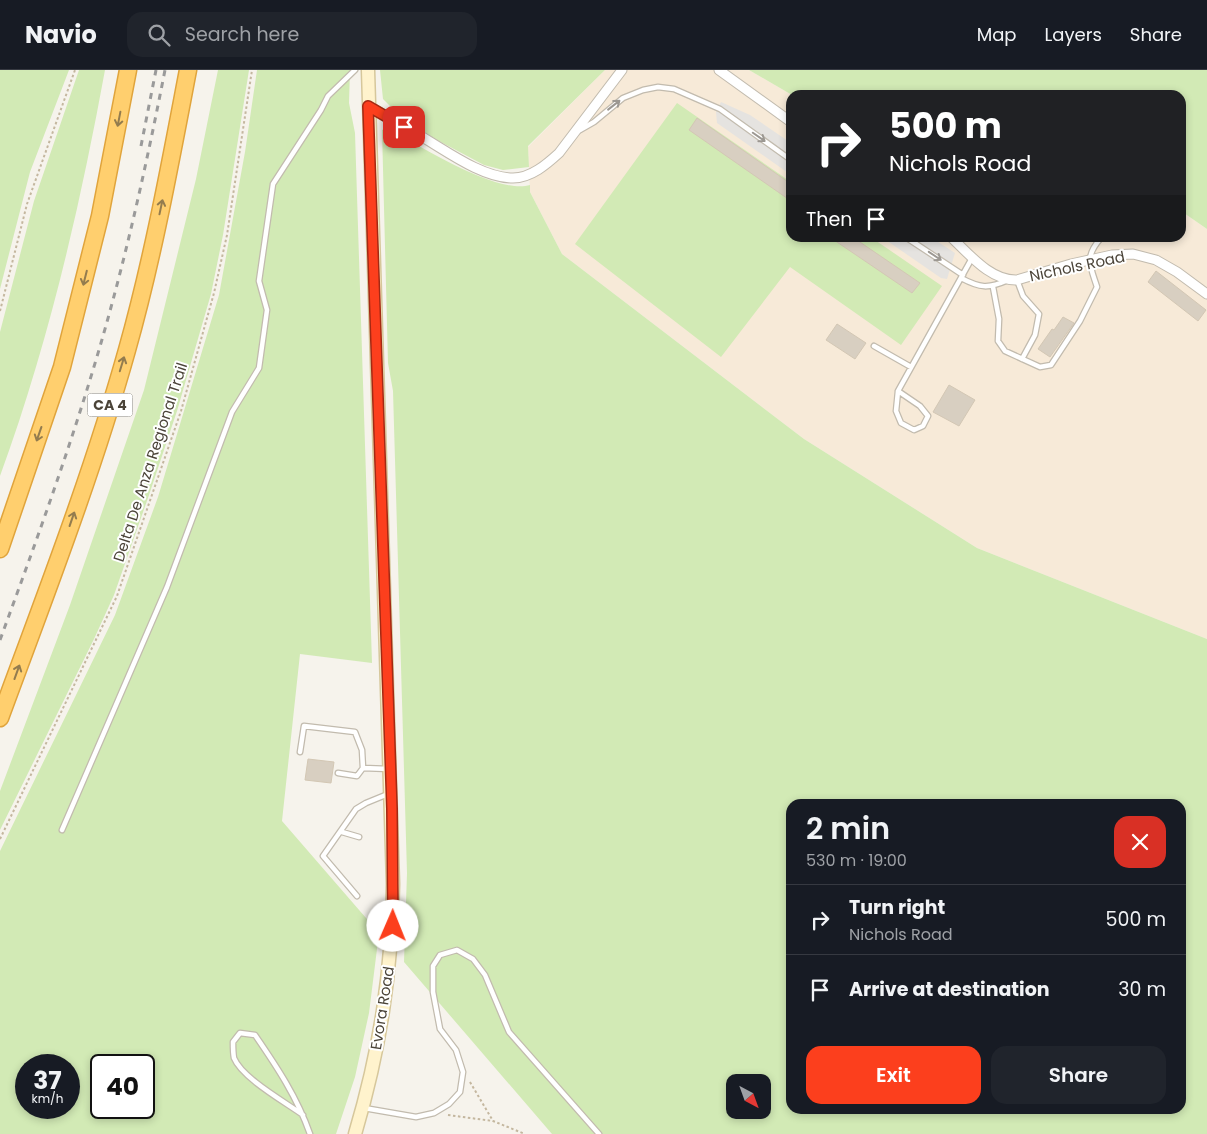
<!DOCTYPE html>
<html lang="en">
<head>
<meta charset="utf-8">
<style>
  body { margin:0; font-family:Poppins,sans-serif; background:#20242c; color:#f1f3f6; height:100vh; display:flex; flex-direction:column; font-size:19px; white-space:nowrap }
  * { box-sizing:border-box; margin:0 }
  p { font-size:16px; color:#9ea1a6 }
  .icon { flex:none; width:28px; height:28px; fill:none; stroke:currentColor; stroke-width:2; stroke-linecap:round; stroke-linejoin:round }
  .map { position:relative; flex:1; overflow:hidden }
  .details { position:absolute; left:786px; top:729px; width:400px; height:315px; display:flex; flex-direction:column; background:#171b24; border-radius:15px; box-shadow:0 2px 8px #0003 }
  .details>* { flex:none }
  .top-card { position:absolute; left:786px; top:20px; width:400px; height:152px; border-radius:15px; box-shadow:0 2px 8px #0003; background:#202124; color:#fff; overflow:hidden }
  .needle { width:32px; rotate:139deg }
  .tools { position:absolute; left:726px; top:1004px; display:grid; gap:10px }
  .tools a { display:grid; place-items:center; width:45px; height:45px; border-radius:10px; background:#171b24; box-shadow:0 2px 8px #0003; font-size:25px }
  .speed { position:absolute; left:15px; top:984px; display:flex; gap:10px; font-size:25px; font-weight:700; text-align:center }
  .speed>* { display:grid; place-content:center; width:65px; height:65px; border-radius:50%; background:#171b24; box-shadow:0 2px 8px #0003; line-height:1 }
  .speed small { font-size:12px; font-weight:400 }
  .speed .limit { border:2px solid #111; border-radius:8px; background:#fff; color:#111 }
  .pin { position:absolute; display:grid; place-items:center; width:42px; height:42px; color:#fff; margin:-21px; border-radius:10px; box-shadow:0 2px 8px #0006 }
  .me { position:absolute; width:55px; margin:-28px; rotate:1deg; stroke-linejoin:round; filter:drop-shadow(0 0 4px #0008) }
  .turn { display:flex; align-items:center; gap:18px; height:105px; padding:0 20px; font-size:22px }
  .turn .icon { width:65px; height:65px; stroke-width:2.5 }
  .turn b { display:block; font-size:35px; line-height:42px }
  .then { display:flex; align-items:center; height:48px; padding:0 20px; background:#0003; gap:10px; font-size:19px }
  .round { display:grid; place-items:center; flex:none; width:52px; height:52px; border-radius:15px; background:#20242c }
  .headline { display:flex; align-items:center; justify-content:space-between; height:85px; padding:0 20px }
  h1 { font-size:30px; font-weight:600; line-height:38px }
  .action { display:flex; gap:10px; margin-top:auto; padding:10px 20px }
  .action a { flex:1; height:58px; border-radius:15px; background:#fc3f1d; color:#fff; font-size:20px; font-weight:600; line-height:58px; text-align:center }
  .action a+a { background:#20242c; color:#f1f3f6 }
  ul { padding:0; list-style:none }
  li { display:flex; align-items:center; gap:15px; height:70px; padding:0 20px; border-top:1px solid #363941 }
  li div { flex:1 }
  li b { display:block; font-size:19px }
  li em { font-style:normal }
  header { display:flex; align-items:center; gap:30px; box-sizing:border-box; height:70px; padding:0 25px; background:#171b24; border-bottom:1px solid #363941 }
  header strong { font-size:24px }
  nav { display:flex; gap:28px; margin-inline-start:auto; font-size:18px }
  .search { width:350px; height:45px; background:#20242c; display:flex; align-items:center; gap:12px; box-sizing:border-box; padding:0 18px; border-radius:15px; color:#9ea1a6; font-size:19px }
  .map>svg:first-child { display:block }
</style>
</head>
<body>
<header>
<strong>Navio</strong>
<div class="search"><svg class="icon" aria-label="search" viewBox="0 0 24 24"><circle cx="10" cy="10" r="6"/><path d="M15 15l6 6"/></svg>Search here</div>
<nav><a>Map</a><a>Layers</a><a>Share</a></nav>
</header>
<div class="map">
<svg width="1207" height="1064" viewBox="0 0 1207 1064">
  <rect width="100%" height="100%" fill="#f6f3ec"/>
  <!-- commercial -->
  <path fill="#f7ead8" d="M605 0H749L792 25 791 168H1181V141L1207 159V569L977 478 804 369 562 184 530 122 528 77Z"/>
  <!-- green -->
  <path fill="#d2eab5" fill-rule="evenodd" d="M0 0H69L30 102 0 219Z
    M79 0H105C80 137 48 275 0 406V262L34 131Z
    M218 0H249L223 165 211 224 177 341 149 425 114 525 94 569 0 760V721L70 535 144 320 196 109Z
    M257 0H350L349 33 355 63 372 593 300 584 282 751 379 863 369 943 355 1007 336 1064H0V781L115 545 158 427 219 225 245 82ZM26 995H69V1038H26ZM101 995H144V1038H101Z
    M380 0H605L528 76 529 97 503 100 484 95 437 70 401 47 383 29Z
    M749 0H1207V159L1181 141V25H792Z
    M677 33 791 112V168H872L942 216 901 275 790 197 721 287 575 174Z
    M384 59 392 60C421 77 498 125 530 115V122L562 184 804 369 977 478 1207 569V1064H552L404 892 407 803 393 321 388 293 382 60ZM791 734H1181V1039H791ZM735 1012H762V1040H735Z"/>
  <!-- parking -->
  <path fill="#e5e3e0" d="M721 32 750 45 791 73V105L717 53 716 42Z
    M883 168H932L955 183 947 209 941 208Z"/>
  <!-- building -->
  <path fill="#d8cfc1" stroke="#d3c7b4" d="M697 48 791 114V131L689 60Z
    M831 168H854L920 213 912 223Z
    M1156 201 1206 240 1198 251 1148 212Z
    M1063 247 1074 253 1050 287 1038 279 1052 259 1054 260Z
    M837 254 866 273 855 289 826 270Z
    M949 315 975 330 959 356 933 342Z
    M308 689 334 692 331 713 305 710Z"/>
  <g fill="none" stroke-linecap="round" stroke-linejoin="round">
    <defs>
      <path id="lane" d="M580 60 594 52 623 28 643 20 658 17 674 19 720 39 791 90
        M907 168 963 205
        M961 208C980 218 988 219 1008 210
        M1017 210 1023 226 1039 244 1035 265 1022 289
        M993 217 999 249 998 271 1005 281 1040 297 1051 295 1080 251 1097 217C1090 195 1084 187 1101 168
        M874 276 911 297
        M898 321 920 336 928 346 923 356 914 360 901 353 896 341 898 321 972 188
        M300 682 304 656 355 662 362 680 363 698
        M338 703 357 706 363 698 389 699
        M62 760 167 517 232 342 259 298 267 240 259 211 273 114 321 40 328 26 355 0
        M342 762 359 767
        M357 826 323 786 356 739 366 733 388 724
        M364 1038 416 1047 434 1043 449 1034 460 1022 463 1002 456 980 440 959 433 922V896L440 885 457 880 473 889 485 905 509 962 599 1064
        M303 1045C285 1032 242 1008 234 988 233 983 233 977 233 972L240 963 255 965C277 997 297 1027 310 1064"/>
      <path id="street" d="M719 0 791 52
        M369 36C389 48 409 59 429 71 452 85 485 108 513 108 531 108 547 94 559 83L622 0
        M952 168C970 185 991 211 1017 210L1071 194 1112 185 1133 184 1156 190 1177 202 1207 224"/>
      <path id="secondary" d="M355 1064C380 980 392 902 393 814L368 0"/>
      <path id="highway" d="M0 479 62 297 100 146 128 0
        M0 648C45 526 92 405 127 280 153 188 170 94 188 0"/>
    </defs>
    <!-- lane casing -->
    <use href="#lane" stroke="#c2bbae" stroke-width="7"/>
    <!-- street casing -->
    <use href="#street" stroke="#c2bbae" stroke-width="11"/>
    <!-- secondary casing -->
    <use href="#secondary" stroke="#d6c79b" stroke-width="15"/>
    <!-- highway casing -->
    <use href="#highway" stroke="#e0a43c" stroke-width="19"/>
    <!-- path -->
    <path stroke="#c4b79f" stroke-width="2" stroke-dasharray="2.5 2.5" stroke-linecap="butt" d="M0 241 27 134 75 0
      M0 769 117 526 181 341 214 223 227 165 252 0
      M470 1012 493 1051
      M448 1045 493 1051 525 1064"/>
    <!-- lane -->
    <use href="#lane" stroke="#fff" stroke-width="4.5"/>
    <!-- street -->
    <use href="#street" stroke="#fff" stroke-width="9"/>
    <!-- secondary -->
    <use href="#secondary" stroke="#fff3cd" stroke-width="12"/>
    <!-- highway -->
    <use href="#highway" stroke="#ffcf6e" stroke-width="16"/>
    <!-- rail -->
    <path stroke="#9a9a9a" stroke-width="3" stroke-dasharray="6 6" stroke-linecap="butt" d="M141 76 156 0
      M0 570C36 472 72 373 101 273 127 183 147 92 165 0"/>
  </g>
  <!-- one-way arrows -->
  <defs><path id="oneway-shaft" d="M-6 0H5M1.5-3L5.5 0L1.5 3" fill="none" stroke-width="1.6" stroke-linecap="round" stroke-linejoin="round" transform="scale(1.25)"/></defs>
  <g stroke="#9c9892">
    <use href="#oneway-shaft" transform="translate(614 35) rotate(-38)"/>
    <use href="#oneway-shaft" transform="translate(759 67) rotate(35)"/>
    <use href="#oneway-shaft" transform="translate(935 186) rotate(34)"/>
  </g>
  <g stroke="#937c4e">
    <use href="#oneway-shaft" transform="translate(119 49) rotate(101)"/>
    <use href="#oneway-shaft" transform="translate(161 137) rotate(-78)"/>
    <use href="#oneway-shaft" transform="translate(85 208) rotate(104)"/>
    <use href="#oneway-shaft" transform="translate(122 294) rotate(-73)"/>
    <use href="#oneway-shaft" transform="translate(39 364) rotate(109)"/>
    <use href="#oneway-shaft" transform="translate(72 449) rotate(-71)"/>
    <use href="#oneway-shaft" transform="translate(17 602) rotate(-70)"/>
  </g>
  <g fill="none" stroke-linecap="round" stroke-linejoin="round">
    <defs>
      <path id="route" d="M393 856 392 739 368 36 404 57"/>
    </defs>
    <!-- route casing -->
    <use href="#route" stroke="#a42913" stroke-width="12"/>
    <!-- route -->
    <use href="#route" stroke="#fc3f1d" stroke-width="9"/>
  </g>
  <g text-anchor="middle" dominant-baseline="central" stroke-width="4" stroke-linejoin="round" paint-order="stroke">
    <!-- shield labels -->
    <rect fill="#fff" stroke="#817c74" stroke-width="1" x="87.5" y="323.5" width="45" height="23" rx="4"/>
    <g font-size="14" font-weight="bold" fill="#4b4439">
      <text x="110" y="335">CA 4</text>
    </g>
    <!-- street labels -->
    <g font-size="15" fill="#4b4439" stroke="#fff">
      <text transform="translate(1077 196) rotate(-12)">Nichols Road</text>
      <text transform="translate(150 392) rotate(-72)">Delta De Anza Regional Trail</text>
      <text transform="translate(382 938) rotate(-81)">Evora Road</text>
    </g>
  </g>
</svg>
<div class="tools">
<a><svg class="needle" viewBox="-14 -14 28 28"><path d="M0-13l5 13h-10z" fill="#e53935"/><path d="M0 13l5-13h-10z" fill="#9ea1a6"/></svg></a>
</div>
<div class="speed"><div>37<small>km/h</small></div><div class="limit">40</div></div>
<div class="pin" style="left:404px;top:57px;background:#d93025"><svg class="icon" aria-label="arrive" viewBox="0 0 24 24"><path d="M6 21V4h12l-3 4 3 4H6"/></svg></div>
<svg class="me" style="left:393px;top:856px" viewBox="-20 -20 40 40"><circle r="19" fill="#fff"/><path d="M0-13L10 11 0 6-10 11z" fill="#fc3f1d"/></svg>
<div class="top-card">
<div class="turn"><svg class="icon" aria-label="right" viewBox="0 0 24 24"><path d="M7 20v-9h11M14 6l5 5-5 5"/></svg><div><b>500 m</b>Nichols Road</div></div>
<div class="then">Then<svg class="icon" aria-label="arrive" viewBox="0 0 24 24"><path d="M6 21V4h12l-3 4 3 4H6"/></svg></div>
</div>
<section class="details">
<div class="headline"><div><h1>2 min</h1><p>530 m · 19:00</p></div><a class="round" style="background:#d93025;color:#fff"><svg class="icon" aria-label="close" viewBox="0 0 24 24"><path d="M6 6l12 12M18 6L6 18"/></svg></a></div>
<ul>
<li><svg class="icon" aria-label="right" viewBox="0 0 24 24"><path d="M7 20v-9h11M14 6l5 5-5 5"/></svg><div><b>Turn right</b><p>Nichols Road</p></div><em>500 m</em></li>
<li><svg class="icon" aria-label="arrive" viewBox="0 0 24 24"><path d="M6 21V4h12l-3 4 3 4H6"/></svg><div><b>Arrive at destination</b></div><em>30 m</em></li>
</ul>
<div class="action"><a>Exit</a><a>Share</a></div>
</section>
</div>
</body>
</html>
